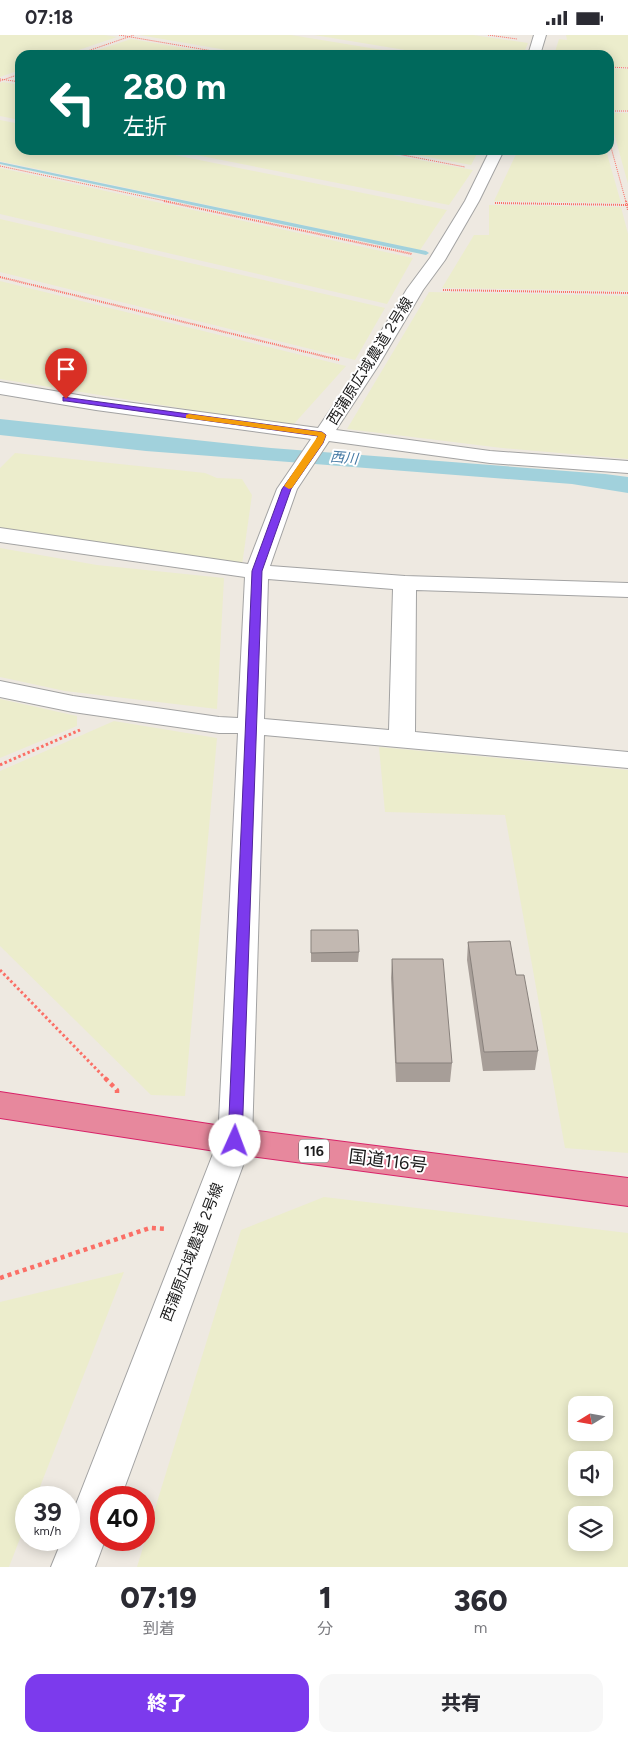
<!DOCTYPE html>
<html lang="ja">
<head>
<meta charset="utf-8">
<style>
  body { margin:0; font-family:Figtree,"Noto Sans JP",sans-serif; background:#f7f7f7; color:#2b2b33; height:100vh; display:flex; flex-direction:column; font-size:19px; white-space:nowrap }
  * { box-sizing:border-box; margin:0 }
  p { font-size:16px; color:#7c7c81 }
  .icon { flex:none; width:28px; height:28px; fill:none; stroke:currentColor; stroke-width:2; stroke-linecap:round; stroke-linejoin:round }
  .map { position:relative; height:1532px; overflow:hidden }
  .drawer { display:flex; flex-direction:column; background:#fff; flex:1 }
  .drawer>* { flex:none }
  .hud { position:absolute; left:15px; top:15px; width:599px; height:105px; border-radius:15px; box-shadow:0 2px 12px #0003; background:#00695c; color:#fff; overflow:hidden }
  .needle { width:32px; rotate:259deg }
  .buttons { position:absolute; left:568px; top:1361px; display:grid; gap:10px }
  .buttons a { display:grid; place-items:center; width:45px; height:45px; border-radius:10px; background:#fff; box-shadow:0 2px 12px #0003; font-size:25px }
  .speed { position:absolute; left:15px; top:1451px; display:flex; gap:10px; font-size:25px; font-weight:700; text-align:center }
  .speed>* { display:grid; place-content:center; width:65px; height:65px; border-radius:50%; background:#fff; box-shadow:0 2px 12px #0003; line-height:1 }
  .speed small { font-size:12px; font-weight:400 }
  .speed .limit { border:8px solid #d22; background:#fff; color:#111 }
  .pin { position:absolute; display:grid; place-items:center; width:42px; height:42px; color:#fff; margin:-51px -21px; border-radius:50% 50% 50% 0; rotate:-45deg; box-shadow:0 0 5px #0007 }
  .pin .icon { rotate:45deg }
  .me { position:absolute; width:55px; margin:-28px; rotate:2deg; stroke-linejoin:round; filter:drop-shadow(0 0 4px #0008) }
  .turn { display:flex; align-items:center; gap:18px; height:105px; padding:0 25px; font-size:22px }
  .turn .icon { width:65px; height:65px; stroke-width:2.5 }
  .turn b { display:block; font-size:35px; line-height:42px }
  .eta { display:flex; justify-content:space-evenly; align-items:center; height:85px; text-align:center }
  .eta b { font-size:30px; font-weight:800; line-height:35px }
  .primary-button { display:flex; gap:10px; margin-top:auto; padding:10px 25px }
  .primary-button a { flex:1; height:58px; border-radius:15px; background:#7c3aed; color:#fff; font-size:20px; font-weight:800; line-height:58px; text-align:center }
  .primary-button a+a { background:#f7f7f7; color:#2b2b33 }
  .status { display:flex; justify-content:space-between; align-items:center; height:35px; padding:0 25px; background:#fff; direction:ltr }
  .status svg { height:14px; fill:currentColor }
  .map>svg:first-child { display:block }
</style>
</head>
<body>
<div class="status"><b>07:18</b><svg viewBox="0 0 49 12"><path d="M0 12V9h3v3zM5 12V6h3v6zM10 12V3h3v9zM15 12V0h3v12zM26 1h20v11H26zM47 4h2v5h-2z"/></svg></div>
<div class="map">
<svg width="628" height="1532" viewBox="0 0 628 1532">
  <rect width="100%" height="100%" fill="#eee9e1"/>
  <!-- farmland -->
  <path fill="#ecedcc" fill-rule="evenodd" d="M0 0H105L117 2 64 20H20V35L0 42Z
    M139 0H291L413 20H255Z
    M314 0H473L528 8 523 20H435Z
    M566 0H628V32H609V20H554L559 4 567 5Z
    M131 4 225 20H83Z
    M609 33 628 34V75H609Z
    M3 47 20 50V85L0 81V48Z
    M609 78H628V149L609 80Z
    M0 85 20 89V115H150L447 175 420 215 0 126Z
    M171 115H366L473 135 449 170Z
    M390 115H479L471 130Z
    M518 115H606L621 168 494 166Z
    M0 133 413 223 387 269 0 179Z
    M489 170 621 172 628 199V256L442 253 474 200H489Z
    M0 184 385 273 355 325 0 237Z
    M0 246 346 331 292 391 0 344Z
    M429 257 628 261V424L502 413 347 394Z
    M15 418 205 438 217 443 242 444 252 460 242 530 0 497V433Z
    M0 513 97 530 224 543 217 674 65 656 0 642Z
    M0 664 77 681V691L0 723Z
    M114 686 217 703 185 1061 151 1060 0 911V736Z
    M379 712 628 735V1118L565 1113 505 780 385 777Z
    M324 1162 628 1198V1532H137L241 1195ZM576 1370H604V1398H576ZM576 1425H604V1452H576ZM576 1480H604V1508H576Z
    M124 1237 36 1462H26V1488L9 1532H0V1267Z"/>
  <!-- water -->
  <path fill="#a1d1dc" d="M0 384 271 413 605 439 628 442V458L572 449 146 416 0 400Z"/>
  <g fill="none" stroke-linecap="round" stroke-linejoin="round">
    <!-- stream -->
    <path fill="#a1d1dc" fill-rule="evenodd" d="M0 127 426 216 429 218 426 220 0 129Z"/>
    <defs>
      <path id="minor" d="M534 0H546L540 20H528Z
        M490 115H504L479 166 445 225 423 255 378 331 336 395 490 416 628 426V438L490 428 329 406 297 454 270 531 405 541 628 548V562L416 555 415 697 628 717V733L264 700 252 1106 121 1462H101V1505H105L95 1532H51L62 1505H69V1487L218 1106 238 698H219L73 677 0 662V646L73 661 219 682 238 683 245 542 0 507V493L248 529 277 454 311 404 96 375 0 359V347L96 363 318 393 360 331 407 254 430 223 465 166ZM268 544 393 554 389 695 264 684Z"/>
      <path id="highway" d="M0 1057 235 1093 628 1143V1171L235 1119 0 1083Z"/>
    </defs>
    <!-- minor casing -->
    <use href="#minor" stroke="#a3a3a3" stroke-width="2"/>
    <!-- highway casing -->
    <use href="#highway" stroke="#d82268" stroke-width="2"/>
    <!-- path-far3 -->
    <path stroke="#fb6f66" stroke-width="1" stroke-dasharray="1 1" stroke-linecap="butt" d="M119 0 236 20
      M488 0 517 4
      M76 20 134 0
      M609 32 628 33
      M0 44 20 47
      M0 46 20 39
      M609 76H628
      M609 105 626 167
      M377 115 465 132
      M0 131 170 167"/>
    <!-- path-far2 -->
    <path stroke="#fb6f66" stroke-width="2" stroke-dasharray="1 1" stroke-linecap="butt" d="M164 166 412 219
      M626 166 628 175
      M495 168 628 170
      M0 242 339 325
      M443 255 628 258"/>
    <!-- path-far1 -->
    <path stroke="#fb6f66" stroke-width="3" stroke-dasharray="2.5 2.5" stroke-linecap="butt" d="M0 730 80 695
      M0 935 106 1044"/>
    <!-- path -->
    <path stroke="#fb6f66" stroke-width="4.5" stroke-dasharray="4 4" stroke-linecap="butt" d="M105 1043 117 1055V1059
      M0 1243 150 1193 167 1194"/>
    <!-- minor -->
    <use href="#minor" fill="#fff" fill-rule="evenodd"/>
    <!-- highway -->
    <use href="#highway" fill="#e7889d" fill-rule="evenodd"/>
  </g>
  <!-- wall -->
  <path fill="#a79e98" d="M311 895 359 917 358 927H311Z
    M468 907 516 940 538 1016 535 1035 483 1036 467 925Z
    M392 924 452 1028 450 1047H396L391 943Z"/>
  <!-- building -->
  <path fill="#c2b8b1" stroke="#88817c" d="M311 895H358L359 917 311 918Z
    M510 906 516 940H524L538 1016 484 1017 468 907Z
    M392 924H443L452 1028H396Z"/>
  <!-- route -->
  <path fill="#7c3aed" stroke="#51269a" d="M63 362 322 397 326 400 323 408 291 454 262 536 242 1106 240 1110 235 1112 230 1110 228 1106 252 536 282 454 315 408 318 401 66 366H63Z"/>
  <!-- slow -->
  <path fill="#f59e0b" d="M189 379 322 397 326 400 323 408 292 453 289 454 284 451 318 401 186 383V380Z"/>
  <g text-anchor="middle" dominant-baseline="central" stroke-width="4" stroke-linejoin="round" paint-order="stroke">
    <!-- far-water labels -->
    <g font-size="14" font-style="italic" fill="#4579a4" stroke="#fff">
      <text transform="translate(344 423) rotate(5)">西川</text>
    </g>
    <!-- shield labels -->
    <rect fill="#fff" stroke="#606060" stroke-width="1" x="299" y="1104.5" width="30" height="23" rx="4"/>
    <g font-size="14" font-weight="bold" fill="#1c1c1c">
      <text x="314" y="1116">116</text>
    </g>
    <!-- street labels -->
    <g font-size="15" fill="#1c1c1c" stroke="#fff">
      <text transform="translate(370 326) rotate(-58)">西蒲原広域農道 2号線</text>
      <text transform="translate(192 1217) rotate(-69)">西蒲原広域農道 2号線</text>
    </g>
    <!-- near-street labels -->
    <g font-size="18" fill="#1c1c1c" stroke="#fff">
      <text transform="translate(388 1126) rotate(7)">国道116号</text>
    </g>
  </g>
</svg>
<div class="buttons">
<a><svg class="needle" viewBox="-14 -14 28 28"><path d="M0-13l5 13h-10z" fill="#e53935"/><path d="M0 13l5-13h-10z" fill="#7c7c81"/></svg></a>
<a><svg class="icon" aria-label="sound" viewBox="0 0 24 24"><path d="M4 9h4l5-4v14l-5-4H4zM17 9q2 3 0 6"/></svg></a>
<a><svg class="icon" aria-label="layers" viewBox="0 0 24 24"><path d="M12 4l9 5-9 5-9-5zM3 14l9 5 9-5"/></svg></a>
</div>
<div class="speed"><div>39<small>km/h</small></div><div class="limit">40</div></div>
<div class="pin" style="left:66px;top:364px;background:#d93025"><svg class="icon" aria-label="arrive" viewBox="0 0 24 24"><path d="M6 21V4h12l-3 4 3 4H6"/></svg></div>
<svg class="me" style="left:235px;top:1106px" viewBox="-20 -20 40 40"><circle r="19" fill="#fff"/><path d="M0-13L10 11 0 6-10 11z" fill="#7c3aed"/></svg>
<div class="hud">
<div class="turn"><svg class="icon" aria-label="left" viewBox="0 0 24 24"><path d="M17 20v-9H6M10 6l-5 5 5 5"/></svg><div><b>280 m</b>左折</div></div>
</div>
</div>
<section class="drawer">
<div class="eta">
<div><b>07:19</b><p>到着</p></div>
<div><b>1</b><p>分</p></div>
<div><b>360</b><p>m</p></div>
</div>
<div class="primary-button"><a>終了</a><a>共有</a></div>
</section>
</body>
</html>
